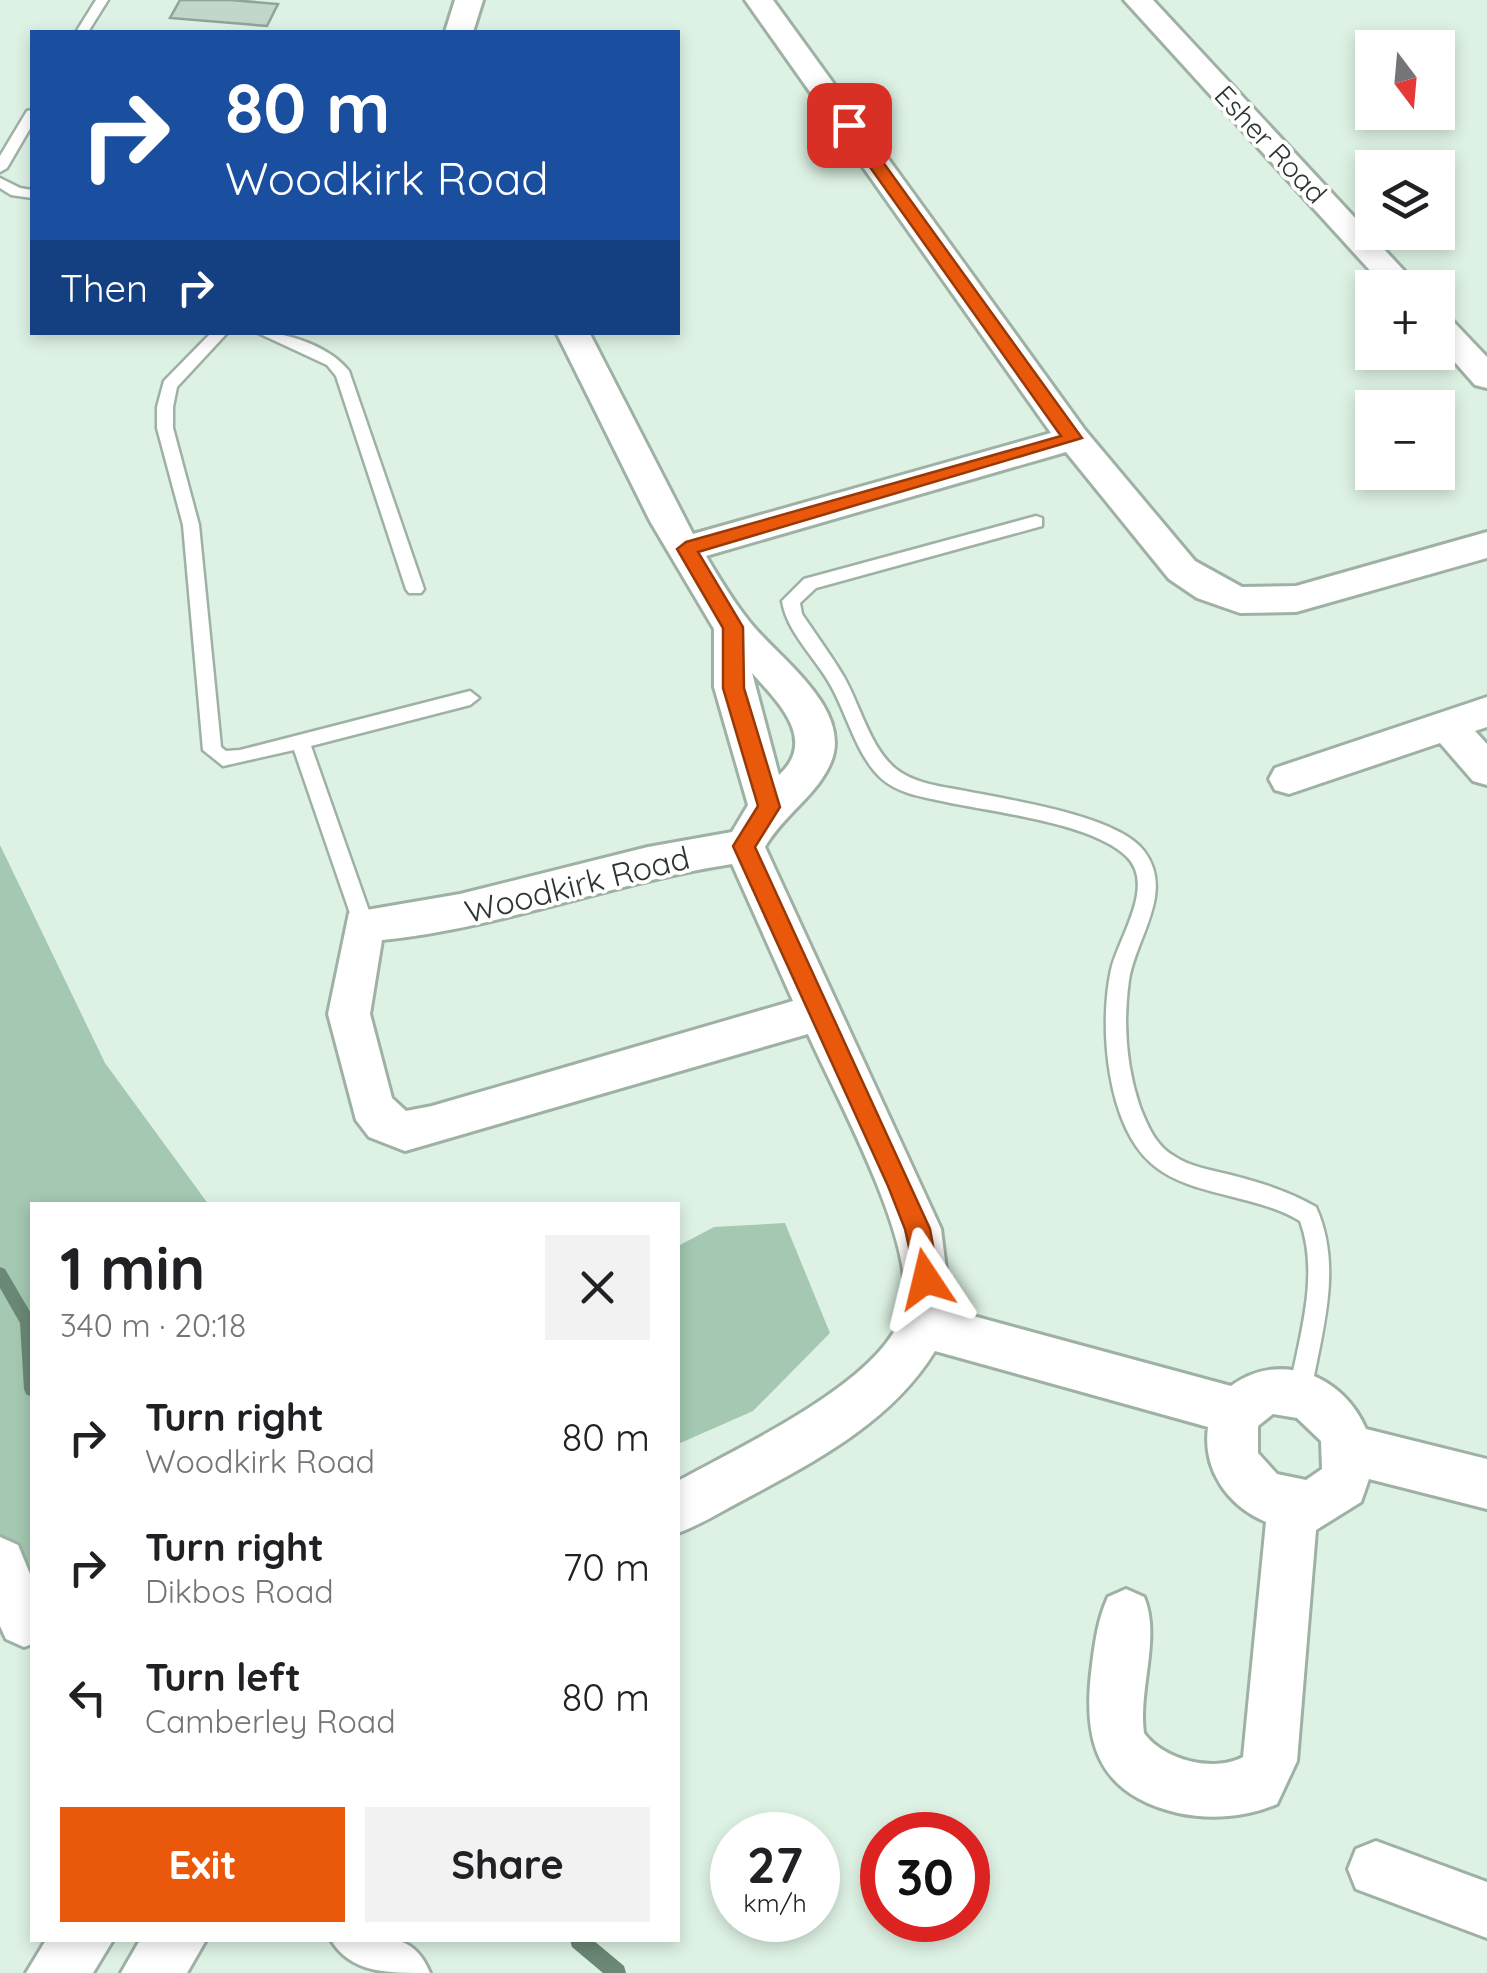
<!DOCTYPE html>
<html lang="en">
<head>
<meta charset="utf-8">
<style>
  body { margin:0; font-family:Quicksand,sans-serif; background:#f2f2f2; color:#202124; height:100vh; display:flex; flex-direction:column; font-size:38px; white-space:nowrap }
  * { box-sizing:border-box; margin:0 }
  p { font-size:32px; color:#757577 }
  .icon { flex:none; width:55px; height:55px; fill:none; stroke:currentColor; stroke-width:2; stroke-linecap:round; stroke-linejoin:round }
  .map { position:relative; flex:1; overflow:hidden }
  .drawer { position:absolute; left:30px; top:1202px; width:650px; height:740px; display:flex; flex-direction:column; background:#fff; border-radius:0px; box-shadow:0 5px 15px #0003 }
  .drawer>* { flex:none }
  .hud { position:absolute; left:30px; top:30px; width:650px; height:305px; border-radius:0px; box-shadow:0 5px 15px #0003; background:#1a4fa0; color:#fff; overflow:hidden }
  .needle { width:65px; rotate:164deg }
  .controls { position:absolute; left:1355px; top:30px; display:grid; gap:20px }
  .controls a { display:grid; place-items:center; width:100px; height:100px; border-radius:0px; background:#fff; box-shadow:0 5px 15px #0003; font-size:50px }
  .speed { position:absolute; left:710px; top:1812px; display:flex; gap:20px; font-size:50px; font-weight:700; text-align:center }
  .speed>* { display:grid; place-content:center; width:130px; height:130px; border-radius:50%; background:#fff; box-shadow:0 5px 15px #0003; line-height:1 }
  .speed small { font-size:25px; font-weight:400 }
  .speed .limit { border:15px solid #d22; background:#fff; color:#111 }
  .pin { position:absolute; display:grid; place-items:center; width:85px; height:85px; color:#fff; margin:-42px; border-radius:20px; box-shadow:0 5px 15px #0006 }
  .me { position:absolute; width:110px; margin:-55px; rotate:350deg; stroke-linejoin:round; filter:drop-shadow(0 0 8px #0008) }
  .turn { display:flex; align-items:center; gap:35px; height:210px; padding:0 30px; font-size:45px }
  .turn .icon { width:130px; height:130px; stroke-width:2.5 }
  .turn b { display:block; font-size:70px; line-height:85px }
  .then { display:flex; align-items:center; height:95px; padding:0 30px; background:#0003; gap:20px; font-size:38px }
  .round { display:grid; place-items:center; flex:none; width:105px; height:105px; border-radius:0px; background:#f2f2f2 }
  .summary { display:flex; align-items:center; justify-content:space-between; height:170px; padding:0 30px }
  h1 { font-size:60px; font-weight:800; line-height:75px }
  .cta { display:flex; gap:20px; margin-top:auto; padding:20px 30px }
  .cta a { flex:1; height:115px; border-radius:0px; background:#ea580c; color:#fff; font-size:40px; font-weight:800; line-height:115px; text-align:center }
  .cta a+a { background:#f2f2f2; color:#202124 }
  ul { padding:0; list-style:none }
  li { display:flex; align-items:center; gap:30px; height:130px; padding:0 30px }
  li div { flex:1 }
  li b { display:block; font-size:38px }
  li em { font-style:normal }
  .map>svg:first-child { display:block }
</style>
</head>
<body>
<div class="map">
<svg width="1487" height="1973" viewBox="0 0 1487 1973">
  <rect width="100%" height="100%" fill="#ddf2e4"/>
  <!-- green -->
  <path fill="#a4c8b1" d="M0 845 105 1063 209 1205H32V1584L0 1535Z
    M785 1223 830 1333 753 1411 678 1444V1246L714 1227Z"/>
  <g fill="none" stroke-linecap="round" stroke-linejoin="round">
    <!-- stream -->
    <path fill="#6a8875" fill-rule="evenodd" d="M0 1267 5 1269 32 1315V1397L26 1394 24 1389 20 1323 0 1288Z
      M570 1940H593L624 1966 626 1973H603L572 1947Z"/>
  </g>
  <!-- building -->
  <path fill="#c2d7c9" stroke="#90a497" stroke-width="2.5" d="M180 0H231L278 4 267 26 170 18Z"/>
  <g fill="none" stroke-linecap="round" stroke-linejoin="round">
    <defs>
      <path id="service" d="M96 0H108L88 32H76Z
        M32 110V125L7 168 0 172V156L27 111Z
        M0 178 20 188 32 190V198L11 195 0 188Z
        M212 332H228L177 387 173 407V428L199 525 221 747 226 751 240 750 470 691 479 698 470 705 311 746 374 925 371 931H357L354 925 294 750 223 766 203 750 183 525 157 428V407L164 381Z
        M256 332C287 332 329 346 349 371L424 589 421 593H409L406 589 336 376 327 365Z
        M1036 516 1042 518V526L816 588 800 603 802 614C816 635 831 655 844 677 860 705 870 748 896 769 914 783 938 786 960 790 1004 799 1118 815 1144 851 1175 892 1136 937 1129 980 1123 1023 1126 1066 1140 1107 1147 1125 1156 1146 1174 1156 1190 1167 1212 1170 1231 1175 1261 1183 1289 1191 1316 1207 1343 1267 1322 1330 1311 1392L1308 1400 1300 1403 1292 1400 1289 1392C1299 1336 1320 1276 1300 1221 1256 1194 1188 1196 1152 1164 1106 1124 1099 1025 1111 970 1118 938 1157 885 1126 856 1092 823 993 812 946 802 924 797 899 794 882 779 857 757 847 714 831 686 816 658 787 633 782 601L804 579Z"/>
      <path id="minor" d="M455 0H483L473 32H445Z
        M745 0H773L1085 430 1195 561 1242 587 1296 586 1487 532V558L1296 612 1240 613 1197 598 1169 579 1066 452 706 556C719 578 733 601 749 621 777 657 853 708 831 762 817 796 783 815 765 847L941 1229 951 1310 1231 1386C1280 1350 1343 1375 1366 1429L1487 1459V1509L1369 1479 1361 1502 1316 1530 1297 1761 1277 1804C1247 1817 1211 1820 1178 1813 1096 1794 1082 1740 1092 1665 1095 1641 1098 1619 1108 1597L1126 1589 1144 1597C1161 1637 1138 1689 1144 1733 1163 1760 1214 1773 1243 1757L1266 1522C1228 1506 1202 1470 1208 1427L935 1351C892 1421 818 1460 747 1498 724 1510 702 1524 678 1533V1481C737 1448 882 1382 902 1314 922 1250 835 1096 808 1034L405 1151 369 1137 356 1120 328 1014 349 913 460 894 648 847 732 832 748 805 714 687V629L650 521 556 332H589L693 534 1051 433ZM752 673C778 702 818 740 779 775ZM732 864 793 1001 432 1106 406 1111 392 1098 370 1014 382 940C501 928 614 882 732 864ZM1273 1414 1297 1418 1321 1441 1322 1469 1306 1480 1277 1474 1258 1453V1426Z
        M1124 0H1153L1420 288H1386Z
        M1438 314 1449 317 1487 357V388L1475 385 1438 343Z
        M1487 697V727L1475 731 1487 744V785L1473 781 1440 743 1289 794 1275 790 1269 779 1275 768Z
        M0 1537 18 1545 32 1579V1644L24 1647 6 1639 0 1626Z
        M1376 1841 1487 1882V1938L1356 1889 1348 1869 1356 1849Z
        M46 1940H113L93 1973H26Z
        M140 1940H206L187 1973H121Z
        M331 1940C375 1940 411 1926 430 1973 386 1973 351 1973 331 1940Z"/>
    </defs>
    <!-- service casing -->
    <use href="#service" stroke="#9eb1a4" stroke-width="5"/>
    <!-- minor casing -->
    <use href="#minor" stroke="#9eb1a4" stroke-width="6"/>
    <!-- service -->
    <use href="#service" fill="#fff" fill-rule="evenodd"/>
    <!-- minor -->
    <use href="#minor" fill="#fff" fill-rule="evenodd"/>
  </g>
  <!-- route -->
  <path fill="#ea580c" stroke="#983908" stroke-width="2.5" d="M843 122H854L1082 438 698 552 743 627 744 688 780 807 755 847 930 1229 939 1279 935 1288 926 1291 918 1288 905 1229 888 1186 733 846 758 806 723 688V628L677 549 686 542 1061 436 843 129Z"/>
  <g text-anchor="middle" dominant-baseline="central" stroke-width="8" stroke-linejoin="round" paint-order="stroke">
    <!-- far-street labels -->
    <g font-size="28" fill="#2d3630" stroke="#fff">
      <text transform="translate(1271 144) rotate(47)">Esher Road</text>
    </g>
    <!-- street labels -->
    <g font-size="32" fill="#2d3630" stroke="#fff">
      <text transform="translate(577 884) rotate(-14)">Woodkirk Road</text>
    </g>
  </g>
</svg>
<div class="controls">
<a><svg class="needle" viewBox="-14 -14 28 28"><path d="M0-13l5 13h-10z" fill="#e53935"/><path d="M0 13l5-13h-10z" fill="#757577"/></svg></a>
<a><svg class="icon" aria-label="layers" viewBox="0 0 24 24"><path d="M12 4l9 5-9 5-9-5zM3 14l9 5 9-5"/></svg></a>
<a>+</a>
<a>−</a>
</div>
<div class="speed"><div>27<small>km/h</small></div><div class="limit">30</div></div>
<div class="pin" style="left:849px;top:125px;background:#d93025"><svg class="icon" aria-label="arrive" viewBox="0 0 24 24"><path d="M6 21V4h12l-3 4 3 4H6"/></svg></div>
<svg class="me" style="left:926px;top:1279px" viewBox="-20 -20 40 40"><path d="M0-17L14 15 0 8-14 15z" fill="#ea580c" stroke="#fff" stroke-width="4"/></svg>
<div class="hud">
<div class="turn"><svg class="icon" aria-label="right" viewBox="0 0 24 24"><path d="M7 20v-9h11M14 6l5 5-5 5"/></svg><div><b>80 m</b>Woodkirk Road</div></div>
<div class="then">Then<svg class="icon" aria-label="right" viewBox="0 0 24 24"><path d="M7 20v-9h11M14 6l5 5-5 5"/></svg></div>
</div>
<section class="drawer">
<div class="summary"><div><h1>1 min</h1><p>340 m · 20:18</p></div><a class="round"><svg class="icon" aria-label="close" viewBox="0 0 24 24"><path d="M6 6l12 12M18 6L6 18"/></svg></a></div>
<ul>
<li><svg class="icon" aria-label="right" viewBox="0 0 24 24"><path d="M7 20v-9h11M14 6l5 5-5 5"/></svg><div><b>Turn right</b><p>Woodkirk Road</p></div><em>80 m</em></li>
<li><svg class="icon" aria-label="right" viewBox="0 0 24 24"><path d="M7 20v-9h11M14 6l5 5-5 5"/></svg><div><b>Turn right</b><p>Dikbos Road</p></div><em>70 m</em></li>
<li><svg class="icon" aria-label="left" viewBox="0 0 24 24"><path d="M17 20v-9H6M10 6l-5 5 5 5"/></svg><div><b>Turn left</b><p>Camberley Road</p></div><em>80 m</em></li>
</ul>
<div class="cta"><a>Exit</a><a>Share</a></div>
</section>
</div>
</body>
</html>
